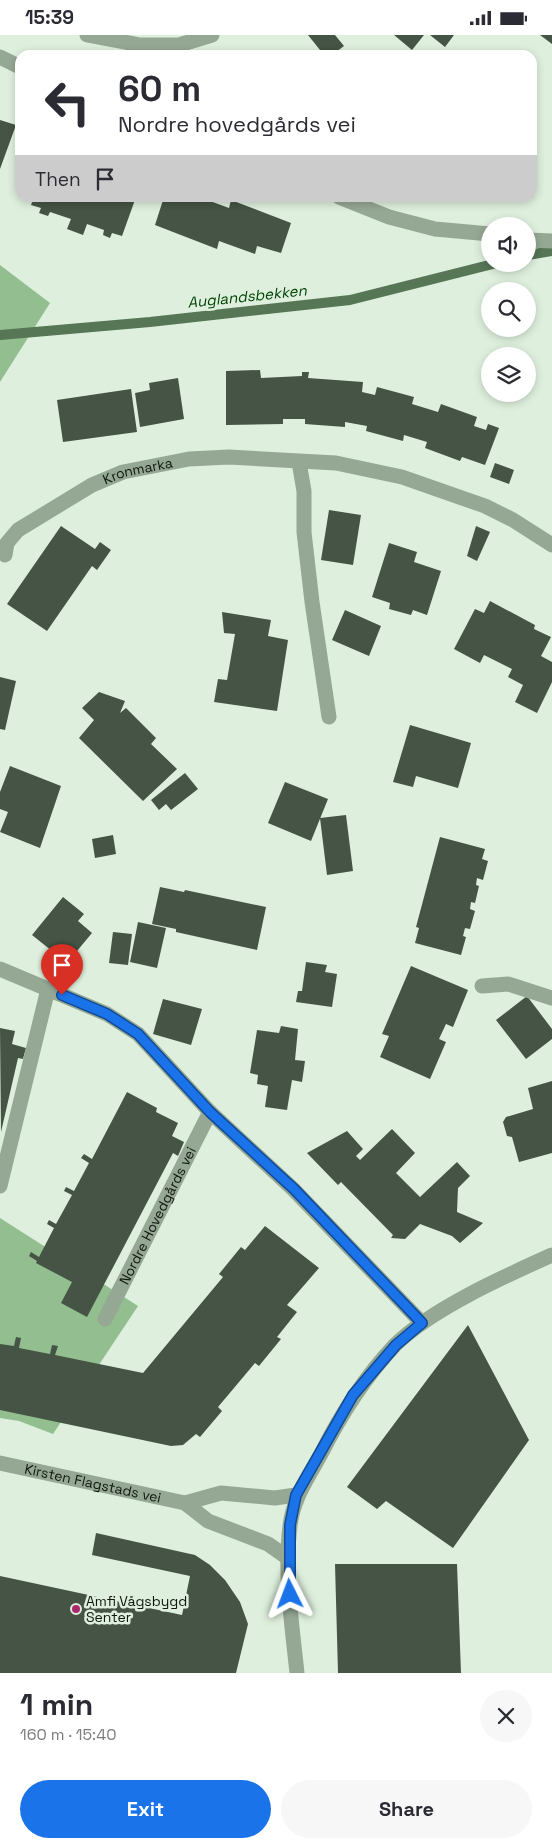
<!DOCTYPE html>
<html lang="en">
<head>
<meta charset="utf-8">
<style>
  body { margin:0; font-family:"Space Grotesk",sans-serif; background:#f7f7f7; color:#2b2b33; height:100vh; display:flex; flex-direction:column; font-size:19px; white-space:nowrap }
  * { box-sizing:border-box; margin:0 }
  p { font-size:16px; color:#7c7c81 }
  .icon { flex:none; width:28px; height:28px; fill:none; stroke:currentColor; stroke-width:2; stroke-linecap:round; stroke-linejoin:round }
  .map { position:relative; height:1638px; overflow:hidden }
  .sheet { display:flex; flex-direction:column; background:#fff; flex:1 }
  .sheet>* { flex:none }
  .guide { position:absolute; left:15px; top:15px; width:522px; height:152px; border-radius:15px; box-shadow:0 2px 8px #0003; background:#fff; color:#2b2b33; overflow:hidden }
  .fabs { position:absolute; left:481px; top:182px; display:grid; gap:10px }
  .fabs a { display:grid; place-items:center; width:55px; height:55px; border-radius:50%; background:#fff; box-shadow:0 2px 8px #0003; font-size:25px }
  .pin { position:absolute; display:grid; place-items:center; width:42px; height:42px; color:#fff; margin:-51px -21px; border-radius:50% 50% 50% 0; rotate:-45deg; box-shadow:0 0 5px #0007 }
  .pin .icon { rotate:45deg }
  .me { position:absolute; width:55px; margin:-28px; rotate:357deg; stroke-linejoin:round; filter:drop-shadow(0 0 4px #0008) }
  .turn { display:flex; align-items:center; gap:18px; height:105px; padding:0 20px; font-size:22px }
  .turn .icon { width:65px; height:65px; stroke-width:2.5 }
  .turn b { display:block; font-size:35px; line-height:42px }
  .then { display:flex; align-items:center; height:48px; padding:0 20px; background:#0003; gap:10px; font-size:19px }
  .round { display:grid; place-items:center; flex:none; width:52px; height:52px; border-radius:26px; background:#f7f7f7 }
  .overview { display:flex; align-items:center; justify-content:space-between; height:85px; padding:0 20px }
  h1 { font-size:30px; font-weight:800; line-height:38px }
  .primary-button { display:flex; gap:10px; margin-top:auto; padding:10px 20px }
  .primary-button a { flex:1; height:58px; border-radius:30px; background:#1a73e8; color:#fff; font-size:20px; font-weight:800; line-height:58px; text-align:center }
  .primary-button a+a { background:#f7f7f7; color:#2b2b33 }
  .status { display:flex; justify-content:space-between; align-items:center; height:35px; padding:0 25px; background:#fff; direction:ltr }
  .status svg { height:14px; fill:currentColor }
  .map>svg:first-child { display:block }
</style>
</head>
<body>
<div class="status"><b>15:39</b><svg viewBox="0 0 49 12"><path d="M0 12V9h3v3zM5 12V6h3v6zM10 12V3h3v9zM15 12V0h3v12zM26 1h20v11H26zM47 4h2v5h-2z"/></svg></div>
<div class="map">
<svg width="552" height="1638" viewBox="0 0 552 1638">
  <rect width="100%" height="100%" fill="#def0dd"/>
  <!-- forest -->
  <path fill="#92be90" d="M0 230 50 268 0 347Z
    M0 1183 138 1271 53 1399 19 1386 0 1383Z"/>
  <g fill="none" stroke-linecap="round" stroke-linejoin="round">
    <!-- stream -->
    <path stroke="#567655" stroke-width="10" d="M528 220 552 216
      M0 300 150 287 350 265 493 229"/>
  </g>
  <!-- building -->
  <path fill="#455444" d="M308 0H335L344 11 332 20H324Z
    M394 0H424L412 15Z
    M430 0H454L445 12Z
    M540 0H552V9Z
    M0 85 16 90 0 134Z
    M34 162H136L122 201 112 198 110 203 103 200 104 195 87 189 83 200 67 194 71 184 50 177 48 181 39 178 41 173 31 170Z
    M164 162H199L229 173 231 165 291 188 281 218 257 211 255 219 219 206 217 214 155 190Z
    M260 335 261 343 302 341V337H309L308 343 363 347 362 357 375 360 377 352 414 362 412 369 438 377 441 369 477 382 474 391 486 395 488 389 499 393 485 430 462 422 460 426 425 413 427 407 404 400 403 406 366 396 367 391 345 387V392L305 389V384H283V389L226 390V336Z
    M178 343 184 384 140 392 135 358 150 355 149 348Z
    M131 354 137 397 63 407 57 365Z
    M495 428 514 435 509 449 490 442Z
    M329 475 361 480 353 530 321 525Z
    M61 491 95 514 100 507 111 515 97 535 92 531 47 596 7 569Z
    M476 491 490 497 477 526 467 521Z
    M389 508 417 517 414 527 441 536 427 580 413 575 411 580 389 574 390 568 372 562Z
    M490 566 535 590 534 594 551 602 541 621 552 627V647L537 678 515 667 523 650 508 642 512 634 484 620 480 628 454 614 475 574 484 578Z
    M345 575 381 591 369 621 332 605Z
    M222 577 271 585 268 601 288 605 277 676 214 667 218 644 227 645 235 599 224 598Z
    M0 642 16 646 5 695 0 694Z
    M99 657 125 666 120 678 126 673 156 703 151 709 177 734 143 766 79 703 94 685 82 673Z
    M410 690 471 708 458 753 416 741 413 752 393 747Z
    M10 731 61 751 40 813 0 797 8 777 0 774V757Z
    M185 738 198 754 171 775 166 769 159 775 151 765Z
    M285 747 328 764 311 806 268 788Z
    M346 780 353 836 327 840 320 783Z
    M113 800 116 819 95 823 92 804Z
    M440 802 485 814 482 824 488 826 483 845 477 843 476 850 479 851 475 868 471 867 470 874 475 876 470 894 465 893 463 901 466 902 461 920 415 908 419 893 416 892Z
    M160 852 184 857 185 855 266 872 257 915 176 897V894L152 889Z
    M63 862 84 879 78 886 92 898 67 928 32 900Z
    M138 887 166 893 157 933 130 927Z
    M113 897 132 899 128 930 109 928Z
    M306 927 327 930 325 937 337 939 332 972 296 967 298 956H302Z
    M411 931 468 955 453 992 446 989 439 1004 446 1007 430 1044 380 1022 389 1001 382 999Z
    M527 961 552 994V1004L526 1024 496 985Z
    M163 964 202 974 191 1010 153 999Z
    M281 991 298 994 295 1025 305 1026 302 1047 292 1045 287 1075 265 1072 268 1051 257 1049 258 1040 250 1038 257 995 279 998Z
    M0 993 15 996 12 1009 26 1013 23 1024 18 1023 1 1097Z
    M552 1046V1118L519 1127 512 1102 507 1101 503 1087 506 1082 533 1074 528 1053Z
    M127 1057 157 1073 156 1077 178 1088 172 1101 184 1107 178 1121 173 1118 87 1282 61 1268 72 1247 36 1228 37 1226 29 1221 31 1217 39 1222 54 1193 47 1189 49 1185 56 1189 72 1160 64 1156 66 1152 74 1156 89 1128 81 1123 84 1119 92 1124Z
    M392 1094 415 1118 396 1138 420 1162 457 1127 470 1141 458 1153 457 1177 483 1188 460 1208 452 1201 420 1189 405 1204 391 1203 393 1200 341 1147 338 1150 307 1118 347 1096 363 1114 356 1121 360 1125Z
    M265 1191 319 1233 287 1270 297 1277 277 1302 281 1304 259 1331 255 1328 218 1372 222 1376 200 1402 196 1399 183 1410 171 1411 0 1375V1309L14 1311 16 1302 21 1303 19 1313 50 1319 52 1310 58 1311 55 1320 143 1338 223 1242 219 1239 241 1212 245 1215Z
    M468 1290 529 1405 453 1513 386 1466 377 1474 347 1452Z
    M96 1498 195 1520 210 1530 225 1545 240 1567 248 1589 236 1638H0V1541L182 1580 190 1541 92 1520Z
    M335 1529H457L461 1638H338Z"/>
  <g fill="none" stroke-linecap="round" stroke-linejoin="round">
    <!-- minor -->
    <g stroke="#95a894" stroke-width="15">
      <path d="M87 0 140 10H179L212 0"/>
      <path d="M0 22 20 32"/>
      <path d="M339 162 389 182 435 194 490 199"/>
      <path d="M528 205 552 206"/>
      <path d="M299 427 304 456V497L312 567 329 682"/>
      <path id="s1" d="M5 520 7 508 18 495 92 450 123 437 189 424 229 422 336 428 402 442 485 471 513 485 552 510"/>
      <path d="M0 934 107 979 138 999 210 1077 293 1154 422 1288"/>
      <path d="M482 951 508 949 552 963"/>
      <path d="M0 1151 48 954"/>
      <path id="s2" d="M105 1284 210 1077"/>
      <path id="s3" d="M0 1428 185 1468 208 1486 268 1509 288 1523"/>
      <path d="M185 1468 221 1458 275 1463 296 1460"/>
      <path d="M297 1638C292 1590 284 1539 290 1491 293 1463 308 1443 321 1419 341 1379 364 1343 395 1310 431 1274 505 1241 552 1220"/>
    </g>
  </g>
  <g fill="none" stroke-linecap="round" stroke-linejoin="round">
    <defs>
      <path id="route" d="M62 960 107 979 138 999 210 1077 294 1154 422 1288 396 1310 353 1360 296 1460 290 1490V1559"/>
    </defs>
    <!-- route casing -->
    <use href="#route" stroke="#114b97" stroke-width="12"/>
    <!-- route -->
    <use href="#route" stroke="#1a73e8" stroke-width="9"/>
  </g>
  <!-- markers -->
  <circle fill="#ac266c" stroke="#def0dd" stroke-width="2" cx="76" cy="1574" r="5"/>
  <g text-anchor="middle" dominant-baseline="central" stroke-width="5" stroke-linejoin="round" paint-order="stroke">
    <!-- street labels -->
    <g font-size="14" fill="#111710" stroke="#def0dd">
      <text stroke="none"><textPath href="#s1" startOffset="164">Kronmarka</textPath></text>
      <text stroke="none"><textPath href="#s2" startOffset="116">Nordre Hovedgårds vei</textPath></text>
      <text stroke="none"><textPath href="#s3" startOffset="95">Kirsten Flagstads vei</textPath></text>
    </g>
    <!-- poi labels -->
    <g font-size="14" fill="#111710" stroke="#def0dd" text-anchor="start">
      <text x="86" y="1566">Amfi Vågsbygd<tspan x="86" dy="16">Senter</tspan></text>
    </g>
    <!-- water labels -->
    <g font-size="15" font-style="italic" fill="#004204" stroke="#def0dd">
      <text transform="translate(247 261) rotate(-6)">Auglandsbekken</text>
    </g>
  </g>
</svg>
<div class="fabs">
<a><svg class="icon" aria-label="sound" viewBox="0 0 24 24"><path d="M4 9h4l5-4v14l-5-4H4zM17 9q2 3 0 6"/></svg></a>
<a><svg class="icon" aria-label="search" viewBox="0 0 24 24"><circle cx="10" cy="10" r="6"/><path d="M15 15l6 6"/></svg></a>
<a><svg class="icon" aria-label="layers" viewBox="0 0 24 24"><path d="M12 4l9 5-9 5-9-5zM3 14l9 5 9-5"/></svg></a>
</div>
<div class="pin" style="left:62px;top:960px;background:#d93025"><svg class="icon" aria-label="arrive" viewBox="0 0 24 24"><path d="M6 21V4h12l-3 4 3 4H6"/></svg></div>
<svg class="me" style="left:290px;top:1559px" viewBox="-20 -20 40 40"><path d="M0-17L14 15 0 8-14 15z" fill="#1a73e8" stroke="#fff" stroke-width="4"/></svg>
<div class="guide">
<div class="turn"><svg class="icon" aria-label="left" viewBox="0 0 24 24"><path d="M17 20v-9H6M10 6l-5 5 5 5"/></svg><div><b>60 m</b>Nordre hovedgårds vei</div></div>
<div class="then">Then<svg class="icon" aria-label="arrive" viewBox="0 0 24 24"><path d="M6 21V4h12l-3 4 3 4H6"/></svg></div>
</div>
</div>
<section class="sheet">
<div class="overview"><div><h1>1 min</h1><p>160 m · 15:40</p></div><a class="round"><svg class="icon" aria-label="close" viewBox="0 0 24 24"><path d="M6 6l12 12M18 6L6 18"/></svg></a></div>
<div class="primary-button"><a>Exit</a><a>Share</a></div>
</section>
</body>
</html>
